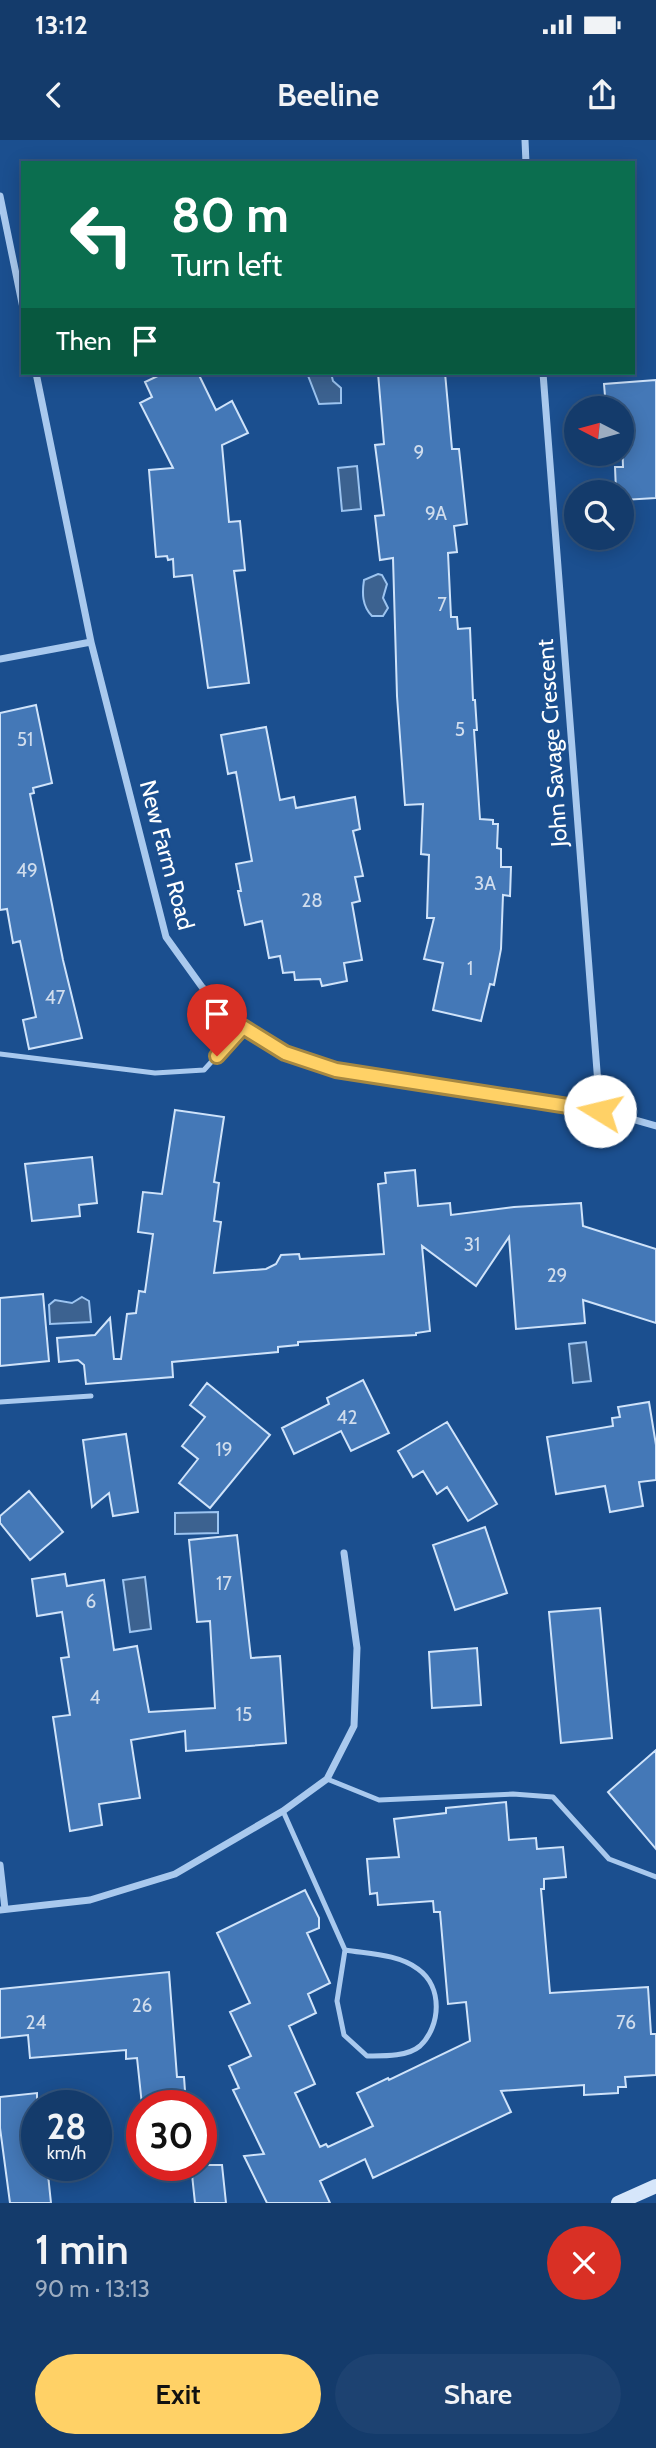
<!DOCTYPE html>
<html lang="en">
<head>
<meta charset="utf-8">
<style>
  body { margin:0; font-family:Cabin,sans-serif; background:#1d4271; color:#f1f3f6; height:100vh; display:flex; flex-direction:column; font-size:26px; white-space:nowrap }
  * { box-sizing:border-box; margin:0 }
  p { font-size:23px; color:#9dadc1 }
  .icon { flex:none; width:38px; height:38px; fill:none; stroke:currentColor; stroke-width:2; stroke-linecap:round; stroke-linejoin:round }
  .map { position:relative; height:2063px; overflow:hidden }
  .drawer { display:flex; flex-direction:column; background:#143b6b; flex:1 }
  .drawer>* { flex:none }
  .top-card { position:absolute; left:21px; top:21px; width:614px; height:214px; border-radius:0px; box-shadow:0 4px 18px #0003,0 0 0 2px #33557e; background:#0b6e4f; color:#fff; overflow:hidden }
  .needle { width:46px; rotate:276deg }
  .controls { position:absolute; left:564px; top:256px; display:grid; gap:14px }
  .controls a { display:grid; place-items:center; width:70px; height:70px; border-radius:50%; background:#143b6b; box-shadow:0 4px 18px #0003,0 0 0 2px #33557e; font-size:35px }
  .speed { position:absolute; left:21px; top:1950px; display:flex; gap:14px; font-size:35px; font-weight:700; text-align:center }
  .speed>* { display:grid; place-content:center; width:91px; height:91px; border-radius:50%; background:#143b6b; box-shadow:0 4px 18px #0003,0 0 0 2px #33557e; line-height:1 }
  .speed small { font-size:18px; font-weight:400 }
  .speed .limit { border:10px solid #d22; background:#fff; color:#111 }
  .pin { position:absolute; display:grid; place-items:center; width:60px; height:60px; color:#fff; margin:-72px -30px; border-radius:50% 50% 50% 0; rotate:-45deg; box-shadow:0 0 7px #0007 }
  .pin .icon { rotate:45deg }
  .me { position:absolute; width:77px; margin:-38px; rotate:279deg; stroke-linejoin:round; filter:drop-shadow(0 0 5px #0008) }
  .turn { display:flex; align-items:center; gap:24px; height:147px; padding:0 35px; font-size:32px }
  .turn .icon { width:91px; height:91px; stroke-width:2.5 }
  .turn b { display:block; font-size:49px; line-height:60px }
  .then { display:flex; align-items:center; height:66px; padding:0 35px; background:#0003; gap:14px; font-size:26px }
  .round { display:grid; place-items:center; flex:none; width:74px; height:74px; border-radius:37px; background:#1d4271 }
  .headline { display:flex; align-items:center; justify-content:space-between; height:119px; padding:0 35px }
  h1 { font-size:42px; font-weight:600; line-height:52px }
  .button { display:flex; gap:14px; margin-top:auto; padding:14px 35px }
  .button a { flex:1; height:80px; border-radius:42px; background:#ffd166; color:#111; font-size:28px; font-weight:600; line-height:80px; text-align:center }
  .button a+a { background:#1d4271; color:#f1f3f6 }
  .status { display:flex; justify-content:space-between; align-items:center; height:49px; padding:0 35px; background:#143b6b; direction:ltr }
  .status svg { height:19px; fill:currentColor }
  header { display:flex; justify-content:space-between; align-items:center; height:91px; padding:0 35px; background:#143b6b; font-size:32px; font-weight:600 }
  .map>svg:first-child { display:block }
</style>
</head>
<body>
<div class="status"><b>13:12</b><svg viewBox="0 0 49 12"><path d="M0 12V9h3v3zM5 12V6h3v6zM10 12V3h3v9zM15 12V0h3v12zM26 1h20v11H26zM47 4h2v5h-2z"/></svg></div>
<header><svg class="icon" aria-label="back" viewBox="0 0 24 24"><path d="M15 5l-7 7 7 7"/></svg>Beeline<svg class="icon" aria-label="share" viewBox="0 0 24 24"><path d="M12 15V3M7 8l5-5 5 5M5 13v7h14v-7"/></svg></header>
<div class="map">
<svg width="656" height="2063" viewBox="0 0 656 2063">
  <rect width="100%" height="100%" fill="#1b4f8f"/>
  <!-- water -->
  <path fill="#3c6290" stroke="#9cc4f0" stroke-width="2" d="M307 233H331L333 241 341 248V263L319 264Z
    M357 326 361 369 342 371 338 328Z
    M378 434 382 435 387 444 383 458 388 468 383 476H372C362 466 362 453 364 440Z
    M82 1157 89 1161 91 1182 50 1184 49 1165 55 1160 72 1163Z
    M586 1202 591 1241 573 1243 569 1204Z
    M218 1372V1393L175 1394V1373Z
    M145 1437 151 1489 130 1492 123 1440Z"/>
  <!-- building -->
  <path fill="#4478b7" stroke="#cfe3fa" stroke-width="2" d="M164 233H198L216 270 232 261 248 293 222 305 229 382 240 381 245 430 234 431 249 543 208 548 192 435 174 437 173 419 168 420 167 416 156 417 149 330 173 328 140 263 152 257 145 242Z
    M378 233H445L452 309H459L467 384 454 386 457 412 448 413 451 477H457L458 489 470 488 473 560H475L477 590H474L480 679 493 680V684H498L497 708 501 709V727H511L510 756 503 755 501 809 494 845 490 844 481 881 433 870 443 823 424 819 434 778H427L429 715 421 714 423 664 405 665 397 556 393 418 380 420 375 376 384 375 375 305 384 304Z
    M656 240V358L623 360 622 351H616L615 327H623L621 268H606L604 244Z
    M36 565 52 643 33 648 34 653 30 654 63 820 82 898 29 909 23 880 36 877 20 801 13 803 7 769 0 770V573Z
    M266 587 280 660 294 657 296 668 355 657 360 689 353 691 363 736 355 737 360 761 352 763 362 820 344 823 347 841 322 846 320 839 295 840 294 832 283 833 280 816 269 818 262 781 245 785 238 751H241L236 724 252 721 236 632 228 634 221 595Z
    M175 970 224 977 214 1042 219 1043 214 1081 221 1082 214 1133 266 1129 276 1124 281 1115 299 1114 300 1119 384 1114 378 1044 386 1043 385 1033 415 1030 418 1066 450 1063 451 1075 514 1067 581 1063 583 1086 656 1109V1183L583 1160 585 1183 516 1189 509 1097 476 1146 422 1106 430 1191 416 1193V1195L298 1202V1205L278 1207V1212L172 1222 173 1237 86 1244 84 1225 78 1220 59 1222 57 1198 95 1195 110 1178 114 1219H121L127 1174 136 1173 139 1151 145 1152 153 1094 138 1092 143 1052 162 1054Z
    M92 1017 97 1063 79 1065 80 1076 32 1081 25 1024Z
    M43 1154 49 1221 0 1226V1158Z
    M363 1240 389 1293 351 1311 341 1291 294 1314 282 1288 329 1264 327 1258Z
    M207 1243 270 1295 210 1368 179 1343 198 1319 182 1306 205 1277 190 1265Z
    M649 1262 656 1305V1340L639 1342 643 1366 610 1372 605 1346 556 1354 547 1297 613 1286 612 1278 620 1277 618 1267Z
    M447 1282 497 1364 468 1381 447 1347 437 1354 423 1331 413 1337 398 1311Z
    M126 1294 138 1372 113 1376 109 1353 92 1367 83 1300Z
    M29 1351 63 1392 30 1420 0 1383V1376Z
    M485 1387 507 1453 455 1470 433 1405Z
    M237 1395 251 1518 280 1516 286 1603 186 1611 185 1591 131 1600 140 1658 99 1664 102 1685 70 1691 53 1577 70 1575 61 1518 69 1517 62 1472 37 1476 32 1439 65 1434 67 1446 104 1440 114 1510 137 1506 149 1572 215 1568 210 1481 197 1482 189 1400Z
    M600 1468 612 1598 561 1603 549 1472Z
    M477 1508 481 1565 432 1568 429 1512Z
    M656 1610V1709L608 1652Z
    M506 1662 509 1700 536 1698 537 1709 563 1707 566 1737 544 1739V1749H541L550 1853 648 1847 651 1894H656V1935L625 1937 626 1947H618V1953L584 1955V1945L501 1951 511 1972 373 2038 365 2019 320 2041 330 2063H267L244 2016 264 2014 233 1950 239 1948 229 1926 251 1916 230 1872 250 1863 217 1793 305 1750 319 1778V1788L307 1793 330 1843 308 1854 316 1873 289 1886 315 1944 295 1953 320 2007 326 2004 328 2007 373 1986 357 1953 388 1938 389 1940 470 1901 466 1862 448 1864 440 1772H434L433 1761 378 1765 377 1753 370 1754 367 1719 399 1717 394 1679 446 1673V1668Z
    M169 1832 177 1937H184L186 1965H142L137 1918 126 1919V1910L30 1918 28 1895 0 1898V1849Z
    M37 1953V2025H47L51 2063H10L0 1988V1957Z
    M191 2025H222L226 2063H195Z"/>
  <g fill="none" stroke-linecap="round" stroke-linejoin="round">
    <!-- service -->
    <path stroke="#a9c9ee" stroke-width="5" d="M0 914 155 933 204 930 243 887
      M0 1262 91 1256
      M327 1639 379 1660 513 1654 553 1657 609 1719 656 1737
      M283 1671 345 1810 337 1861 344 1895 367 1916C383 1916 407 1917 420 1906 441 1886 443 1847 418 1829 398 1814 369 1814 345 1810"/>
    <!-- minor -->
    <path stroke="#a9c9ee" stroke-width="7" d="M525 0 526 23
      M0 56 23 168
      M36 233 91 502 166 797 202 847 243 887 285 913 336 930 600 970 656 986
      M543 233 600 970
      M0 519 91 502
      M0 1725 5 1769
      M0 1770 90 1760 175 1734 283 1671 327 1639 354 1586 357 1508 344 1413"/>
    <!-- secondary -->
    <path stroke="#d6e6fa" stroke-width="14" d="M618 2063 656 2046"/>
  </g>
  <g fill="none" stroke-linecap="round" stroke-linejoin="round">
    <defs>
      <path id="route" d="M217 916 243 887 285 913 336 930 600 971"/>
    </defs>
    <!-- route casing -->
    <use href="#route" stroke="#a68842" stroke-width="18"/>
    <!-- route -->
    <use href="#route" stroke="#ffd166" stroke-width="12"/>
  </g>
  <g text-anchor="middle" dominant-baseline="central" stroke-width="5" stroke-linejoin="round" paint-order="stroke">
    <!-- number labels -->
    <g font-size="19" fill="#d0dded">
      <text x="419" y="312">9</text>
      <text x="436" y="373">9A</text>
      <text x="442" y="464">7</text>
      <text x="460" y="589">5</text>
      <text x="25" y="599">51</text>
      <text x="27" y="730">49</text>
      <text x="485" y="743">3A</text>
      <text x="312" y="760">28</text>
      <text x="470" y="828">1</text>
      <text x="55" y="857">47</text>
      <text x="472" y="1104">31</text>
      <text x="557" y="1135">29</text>
      <text x="347" y="1277">42</text>
      <text x="224" y="1309">19</text>
      <text x="224" y="1443">17</text>
      <text x="91" y="1461">6</text>
      <text x="95" y="1557">4</text>
      <text x="244" y="1574">15</text>
      <text x="142" y="1865">26</text>
      <text x="36" y="1882">24</text>
      <text x="626" y="1882">76</text>
    </g>
    <!-- street labels -->
    <g font-size="23" fill="#fff" stroke="#1b4f8f">
      <text transform="translate(552 603) rotate(-94)">John Savage Crescent</text>
      <text transform="translate(167 715) rotate(75)">New Farm Road</text>
    </g>
  </g>
</svg>
<div class="controls">
<a><svg class="needle" viewBox="-14 -14 28 28"><path d="M0-13l5 13h-10z" fill="#e53935"/><path d="M0 13l5-13h-10z" fill="#9dadc1"/></svg></a>
<a><svg class="icon" aria-label="search" viewBox="0 0 24 24"><circle cx="10" cy="10" r="6"/><path d="M15 15l6 6"/></svg></a>
</div>
<div class="speed"><div>28<small>km/h</small></div><div class="limit">30</div></div>
<div class="pin" style="left:217px;top:916px;background:#d93025"><svg class="icon" aria-label="arrive" viewBox="0 0 24 24"><path d="M6 21V4h12l-3 4 3 4H6"/></svg></div>
<svg class="me" style="left:600px;top:971px" viewBox="-20 -20 40 40"><circle r="19" fill="#fff"/><path d="M0-13L10 11 0 6-10 11z" fill="#ffd166"/></svg>
<div class="top-card">
<div class="turn"><svg class="icon" aria-label="left" viewBox="0 0 24 24"><path d="M17 20v-9H6M10 6l-5 5 5 5"/></svg><div><b>80 m</b>Turn left</div></div>
<div class="then">Then<svg class="icon" aria-label="arrive" viewBox="0 0 24 24"><path d="M6 21V4h12l-3 4 3 4H6"/></svg></div>
</div>
</div>
<section class="drawer">
<div class="headline"><div><h1>1 min</h1><p>90 m · 13:13</p></div><a class="round" style="background:#d93025;color:#fff"><svg class="icon" aria-label="close" viewBox="0 0 24 24"><path d="M6 6l12 12M18 6L6 18"/></svg></a></div>
<div class="button"><a>Exit</a><a>Share</a></div>
</section>
</body>
</html>
